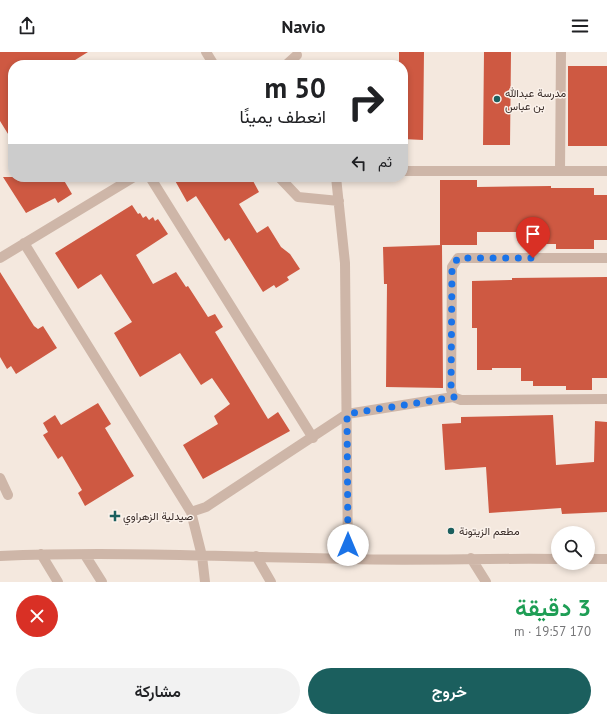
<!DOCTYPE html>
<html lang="ar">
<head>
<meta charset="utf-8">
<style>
  body { margin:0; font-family:"PT Sans",Vazirmatn,sans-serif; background:#f2f2f2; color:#202124; direction:rtl; height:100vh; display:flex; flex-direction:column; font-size:15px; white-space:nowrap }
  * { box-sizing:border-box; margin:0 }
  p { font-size:13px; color:#757577 }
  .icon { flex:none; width:22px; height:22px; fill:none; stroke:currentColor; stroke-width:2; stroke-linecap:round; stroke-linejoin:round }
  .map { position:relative; height:530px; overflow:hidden; direction:ltr }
  .details { display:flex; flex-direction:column; background:#fff; flex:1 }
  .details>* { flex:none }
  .hud { position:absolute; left:8px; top:8px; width:400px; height:122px; border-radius:16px; box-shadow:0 2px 6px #0003; direction:rtl; background:#fff; color:#202124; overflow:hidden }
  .fabs { position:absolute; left:551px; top:474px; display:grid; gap:8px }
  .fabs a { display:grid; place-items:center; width:44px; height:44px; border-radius:50%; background:#fff; box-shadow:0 2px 6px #0003; font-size:20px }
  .pin { position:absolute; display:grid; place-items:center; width:34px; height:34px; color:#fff; margin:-41px -17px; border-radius:50% 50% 50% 0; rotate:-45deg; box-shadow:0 0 4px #0007 }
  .pin .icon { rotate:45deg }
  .me { position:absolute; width:44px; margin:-22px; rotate:0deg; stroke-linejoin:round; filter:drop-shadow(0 0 3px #0008) }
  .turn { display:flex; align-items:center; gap:14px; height:84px; padding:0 16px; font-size:18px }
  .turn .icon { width:52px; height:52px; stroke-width:2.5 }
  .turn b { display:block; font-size:28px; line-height:34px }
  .then { display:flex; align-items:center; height:38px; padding:0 16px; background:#0003; gap:8px; font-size:15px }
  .round { display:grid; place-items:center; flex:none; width:42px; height:42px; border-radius:21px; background:#f2f2f2 }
  .summary { display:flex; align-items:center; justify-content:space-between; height:68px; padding:0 16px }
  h1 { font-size:24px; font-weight:600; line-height:30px; color:#1e9e55 }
  .button { display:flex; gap:8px; margin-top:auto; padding:8px 16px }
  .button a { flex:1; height:46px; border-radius:24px; background:#1b5f5e; color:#fff; font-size:16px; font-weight:600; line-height:46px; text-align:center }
  .button a+a { background:#f2f2f2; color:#202124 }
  header { display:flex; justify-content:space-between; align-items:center; height:52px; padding:0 16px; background:#fff; font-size:18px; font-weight:600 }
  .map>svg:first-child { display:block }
</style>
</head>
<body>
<header><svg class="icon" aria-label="menu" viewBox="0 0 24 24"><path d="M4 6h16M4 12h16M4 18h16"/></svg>Navio<svg class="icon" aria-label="share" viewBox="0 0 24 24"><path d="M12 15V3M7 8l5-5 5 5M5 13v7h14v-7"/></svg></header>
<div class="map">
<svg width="607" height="530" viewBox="0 0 607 530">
  <rect width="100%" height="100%" fill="#f4e8de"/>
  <!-- building -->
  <path fill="#ce5942" d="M0 0H88L67 13H13V90L0 69Z
    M399 0H424L423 88 403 87V13H399Z
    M484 0H511L510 93H483Z
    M568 14H607V94H568Z
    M3 125H62L72 142 58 151 55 146 26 161Z
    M173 125H251L259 140 239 152 257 181 268 174 281 195 290 202 300 217 287 225 289 228 276 236 274 233 263 240 229 186 225 189 196 144 187 150Z
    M440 128H477V135L551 134V136H594V143H607V188H594V197H556V192H523V180H477V193H440Z
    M132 153 138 162 140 161 143 166 146 164 149 168 153 165 155 169 158 167 168 182 136 203 153 232 176 220 186 235 188 234 208 265 215 262 223 275 215 280 268 367 278 360 290 379 203 427 183 393 218 372 214 364 230 352 212 326 201 333 180 301 140 325 114 281 132 270 101 222 78 237 55 201Z
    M442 193 443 336 386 335 387 232H384L383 195Z
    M0 220 34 274 38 277 43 274 57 296 16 322 11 314 7 317 0 305Z
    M607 225V326H592V338H566V334H533V329H521V316H492V318H477V276H472V229L512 228V226Z
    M98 351 111 372 105 376 134 424 85 454 78 441 82 438 62 404 58 407 43 383 48 380 43 371 55 363 61 373Z
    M553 363 556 413 594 410 595 369 607 370V460L562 462 561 456 489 461 486 415 445 418 442 372 461 371V365Z"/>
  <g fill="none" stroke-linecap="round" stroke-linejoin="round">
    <!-- minor -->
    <path stroke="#ceb6a8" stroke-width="10" d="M206 0 214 13
      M286 13 297 3
      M403 119H607
      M560 119 561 0
      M150 125 313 386
      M279 125 298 145 339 149
      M336 125 345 211 348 507
      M24 191 191 460 202 504 205 530
      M0 206 134 125
      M607 206H458L452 215 451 337 453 345 461 348 607 347
      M0 426 8 443
      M191 460 206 455 347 362 453 345
      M41 502 58 530
      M85 503 102 530
      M0 504C116 499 231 505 347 507 417 509 488 506 558 507
      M256 504 271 530
      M471 506 486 530
      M588 507H607"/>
  </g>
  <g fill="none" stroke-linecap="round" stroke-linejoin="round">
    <!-- route -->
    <path stroke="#1a73e8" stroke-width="7" stroke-dasharray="0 12.6" d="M348 493 347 362 454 345 451 337 452 215 458 206H533"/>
  </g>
  <!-- markers -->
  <g fill="#1b5f5e" stroke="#fbf2eb" stroke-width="1.5">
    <circle cx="497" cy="47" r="4"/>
    <path d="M113 458h4v4h4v4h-4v4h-4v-4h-4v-4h4z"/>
    <circle cx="451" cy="479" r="4"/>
  </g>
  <g text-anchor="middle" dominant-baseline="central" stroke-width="3" stroke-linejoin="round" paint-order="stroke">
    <!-- poi labels -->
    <g font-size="11" fill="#3a2d29" stroke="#fbf2eb" text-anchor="start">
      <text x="505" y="41">مدرسة عبدالله<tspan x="505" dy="13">بن عباس</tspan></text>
      <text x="123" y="464">صيدلية الزهراوي</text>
      <text x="459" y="479">مطعم الزيتونة</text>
    </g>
  </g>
</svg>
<div class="fabs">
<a><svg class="icon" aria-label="search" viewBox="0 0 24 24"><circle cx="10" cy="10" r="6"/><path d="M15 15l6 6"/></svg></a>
</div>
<div class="pin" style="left:533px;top:206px;background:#d93025"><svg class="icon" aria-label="arrive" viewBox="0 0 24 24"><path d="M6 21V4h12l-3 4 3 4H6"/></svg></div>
<svg class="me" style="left:348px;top:493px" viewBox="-20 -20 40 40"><circle r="19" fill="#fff"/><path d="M0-13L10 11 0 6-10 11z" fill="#1a73e8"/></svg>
<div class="hud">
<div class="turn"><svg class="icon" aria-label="right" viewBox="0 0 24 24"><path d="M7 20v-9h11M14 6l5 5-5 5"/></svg><div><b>50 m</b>انعطف يمينًا</div></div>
<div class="then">ثم<svg class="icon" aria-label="left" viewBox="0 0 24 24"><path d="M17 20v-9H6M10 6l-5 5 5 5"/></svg></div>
</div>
</div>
<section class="details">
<div class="summary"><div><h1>3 دقيقة</h1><p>170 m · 19:57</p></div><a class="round" style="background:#d93025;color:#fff"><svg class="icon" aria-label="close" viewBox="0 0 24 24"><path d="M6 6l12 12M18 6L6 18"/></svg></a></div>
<div class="button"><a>خروج</a><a>مشاركة</a></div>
</section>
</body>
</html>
